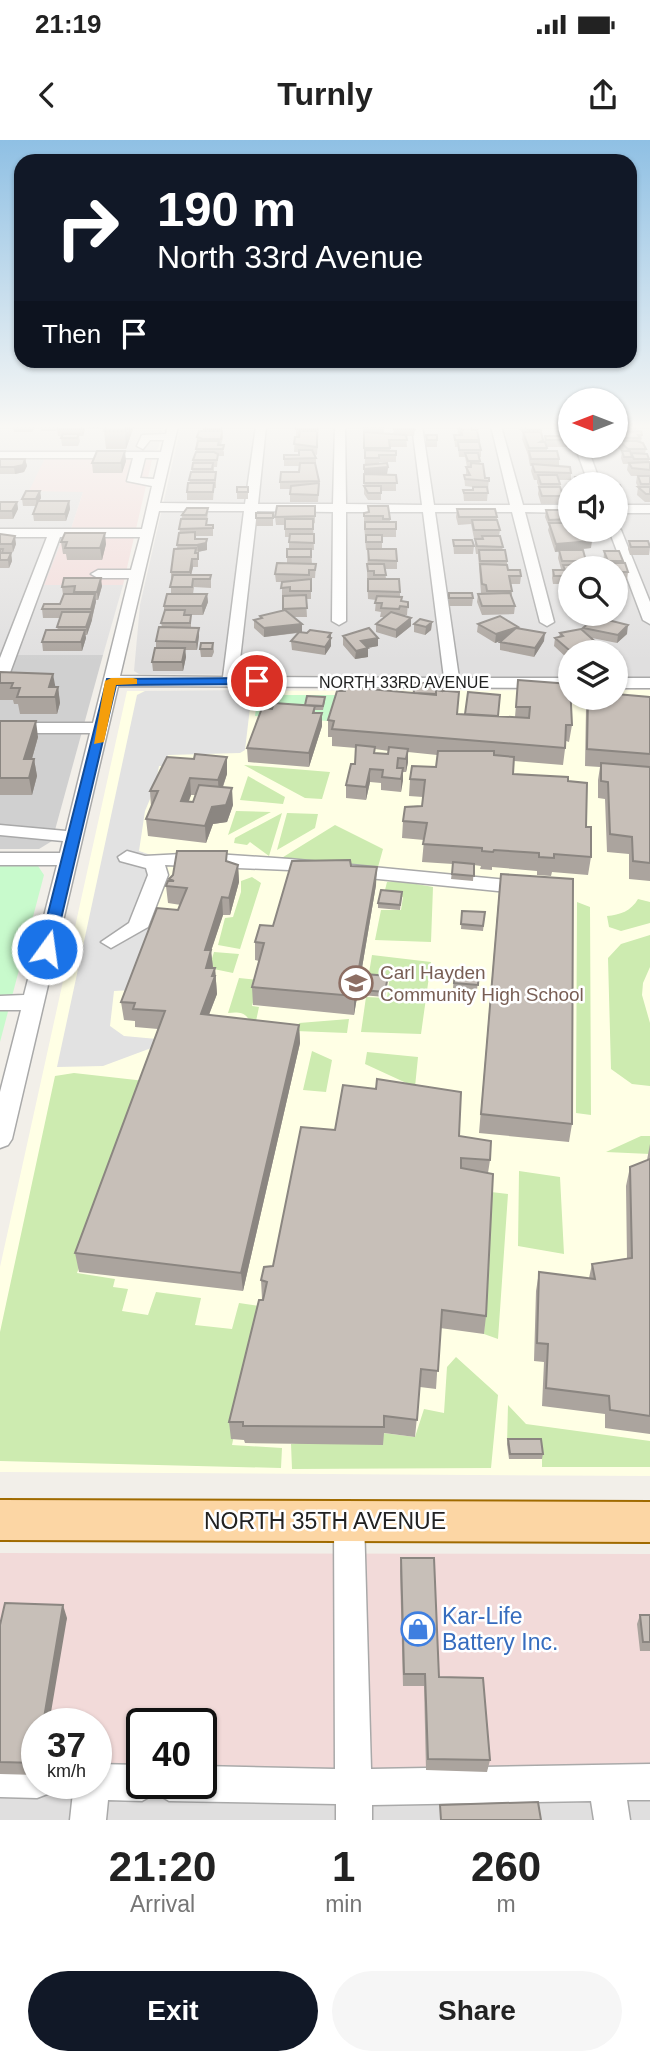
<!DOCTYPE html>
<html lang="en">
<head>
<meta charset="utf-8">
<style>
  body { margin:0; font-family:Helvetica,sans-serif; background:#f6f6f6; color:#222; height:100vh; display:flex; flex-direction:column; font-size:26px; white-space:nowrap }
  * { box-sizing:border-box; margin:0 }
  p { font-size:23px; color:#767676 }
  .icon { flex:none; width:38px; height:38px; fill:none; stroke:currentColor; stroke-width:2; stroke-linecap:round; stroke-linejoin:round }
  .map { position:relative; height:1680px; overflow:hidden }
  .drawer { display:flex; flex-direction:column; background:#fff; flex:1 }
  .drawer>* { flex:none }
  .guide { position:absolute; left:14px; top:14px; width:623px; height:214px; border-radius:21px; box-shadow:0 2px 5px #0004; background:#111827; color:#fff; overflow:hidden }
  .needle { width:46px; rotate:270deg }
  .tools { position:absolute; left:558px; top:248px; display:grid; gap:14px }
  .tools a { display:grid; place-items:center; width:70px; height:70px; border-radius:50%; background:#fff; box-shadow:0 2px 5px #0004; font-size:35px }
  .speed { position:absolute; left:21px; top:1568px; display:flex; gap:14px; font-size:35px; font-weight:700; text-align:center }
  .speed>* { display:grid; place-content:center; width:91px; height:91px; border-radius:50%; background:#fff; box-shadow:0 2px 5px #0004; line-height:1 }
  .speed small { font-size:18px; font-weight:400 }
  .speed .limit { border:4px solid #111; border-radius:10px; background:#fff; color:#111 }
  .pin { position:absolute; display:grid; place-items:center; width:60px; height:60px; color:#fff; margin:-30px; border:4px solid #fff; border-radius:50%; box-shadow:0 2px 7px #0007 }
  .me { position:absolute; width:77px; margin:-38px; rotate:14deg; stroke-linejoin:round; filter:drop-shadow(0 0 5px #0008) }
  .turn { display:flex; align-items:center; gap:24px; height:147px; padding:0 28px; font-size:32px }
  .turn .icon { width:91px; height:91px; stroke-width:2.5 }
  .turn b { display:block; font-size:49px; line-height:60px }
  .then { display:flex; align-items:center; height:66px; padding:0 28px; background:#0003; gap:14px; font-size:26px }
  .eta { display:flex; justify-content:space-evenly; align-items:center; height:119px; text-align:center }
  .eta b { font-size:42px; font-weight:600; line-height:49px }
  .button { display:flex; gap:14px; margin-top:auto; padding:14px 28px }
  .button a { flex:1; height:80px; border-radius:42px; background:#111827; color:#fff; font-size:28px; font-weight:600; line-height:80px; text-align:center }
  .button a+a { background:#f6f6f6; color:#222 }
  .status { display:flex; justify-content:space-between; align-items:center; height:49px; padding:0 35px; background:#fff; direction:ltr }
  .status svg { height:19px; fill:currentColor }
  header { display:flex; justify-content:space-between; align-items:center; height:91px; padding:0 28px; background:#fff; font-size:32px; font-weight:600 }
  .map>svg:first-child { display:block }
</style>
</head>
<body>
<div class="status"><b>21:19</b><svg viewBox="0 0 49 12"><path d="M0 12V9h3v3zM5 12V6h3v6zM10 12V3h3v9zM15 12V0h3v12zM26 1h20v11H26zM47 4h2v5h-2z"/></svg></div>
<header><svg class="icon" aria-label="back" viewBox="0 0 24 24"><path d="M15 5l-7 7 7 7"/></svg>Turnly<svg class="icon" aria-label="share" viewBox="0 0 24 24"><path d="M12 15V3M7 8l5-5 5 5M5 13v7h14v-7"/></svg></header>
<div class="map">
<svg width="650" height="1680" viewBox="0 0 650 1680">
  <rect width="100%" height="100%" fill="#f2efe9"/>
  <!-- residential -->
  <path fill="#e0dfdf" fill-rule="evenodd" d="M0 286H163L158 309 154 311 47 313 83 352 71 389 62 400 45 445H123L103 515H13L0 548Z
    M181 286H570V306H616V286H650V538H616V513H570V538L139 534 134 531 140 465ZM570 345H616V390H570ZM570 429H616V474H570Z
    M0 1639 37 1643 650 1645V1680H0Z"/>
  <!-- commercial -->
  <path fill="#f2dad9" d="M45 318 152 320 123 445H44L62 400 71 389 83 352 29 351Z
    M0 1413 650 1414V1645L201 1643V1584H142V1643L96 1641V1584H37L0 1639Z"/>
  <!-- education -->
  <path fill="#ffffe5" d="M570 550V558H616V550H650V1336L0 1332V1127L127 551Z"/>
  <!-- religious -->
  <path fill="#d0d0d0" d="M13 515H103L52 701 39 709H0V548Z"/>
  <!-- grass -->
  <path fill="#cdebb0" d="M244 625 330 632 322 659 305 658Z
    M248 636 285 657 283 664 240 660Z
    M236 671 271 672 228 695Z
    M282 673 269 716 250 702 247 705 234 703 235 698Z
    M287 673 318 674 315 688 277 710Z
    M335 685 383 709 378 727 280 719Z
    M252 737 261 743 240 809 218 805 225 778 233 777 241 752V741Z
    M400 741 433 747 431 802 375 800 381 770H401L403 757 384 754 387 742Z
    M638 759 650 762V783L621 791 609 787 607 776C620 775 631 771 638 759Z
    M577 762 590 767 591 975 576 973Z
    M650 795V827L643 843 642 855 650 883V946L632 944 611 929 608 818 621 804Z
    M214 812 239 814 233 833 209 828Z
    M372 815 431 822 421 894 361 892 366 857 387 858 389 842 368 839Z
    M239 838 259 840 252 866 259 867 256 881H250C245 872 238 872 228 873Z
    M349 879 347 893 296 891 299 883Z
    M312 911 332 920 326 952 303 950Z
    M367 912 418 917 415 947 365 924Z
    M74 933 145 941 77 1133 115 1139 113 1147 128 1149 122 1171 148 1175 156 1152 201 1158 195 1185 232 1189 239 1163 260 1166 232 1305 282 1308 281 1328 0 1321V1192L55 936Z
    M641 996H650V1014L606 1012Z
    M519 1031 560 1037 564 1114 518 1106Z
    M491 1052 508 1054 498 1199 484 1194Z
    M456 1217 498 1255 491 1328 292 1329 291 1304 383 1293 415 1297 424 1269 444 1273 447 1227Z
    M508 1265 526 1284 650 1301V1327H542V1319L507 1304Z"/>
  <!-- park -->
  <path fill="#c8facc" d="M258 555H336L328 581 255 576Z
    M0 726H38L44 735 0 902Z"/>
  <!-- parking -->
  <path fill="#e2e2e2" d="M243 550 242 558 251 559 245 610 240 613 168 615 164 626H159L155 647 145 671 139 711 160 718 162 745 133 850 114 851 110 886 124 896 157 899 154 907 103 926 57 927 137 555 145 551Z"/>
  <g fill="none" stroke-linecap="round" stroke-linejoin="round">
    <defs>
      <path id="minor" d="M168 286H178L160 363 245 364 256 286H266L258 364H333L335 286H345L346 364 422 365 412 286H422L434 365H510L491 286H501L523 365H570V373L525 372 554 482 547 486 540 482 512 372H435L459 538H570V548L118 546 12 999 8 1005 0 1008V952L21 870H0V856L24 855 57 725H0V713H60L63 701 0 695V685L66 691 90 593H17L0 600V589L14 583H93L129 438H98L91 434 98 430H131L140 397H60L8 538 0 543V518L47 397H0V389H142L152 346 127 341 133 318H0V312H161L164 300H150L143 309 137 306 142 295 166 294ZM145 318H159L154 339 140 338ZM159 371H244L223 537 120 536ZM257 371 333 372 332 481 339 485 346 481V372H423L444 538 238 537Z
        M575 306H587L601 345H589Z
        M616 365H650V373H616Z
        M616 386 621 390 650 462V484L643 480 609 390H616Z
        M616 538H650V548H616Z
        M127 711 145 716 201 713 289 719 528 742 538 748 528 754 289 730 165 725 168 735 148 787 111 808 101 802 129 783 148 735 146 728 120 721 118 717Z
        M349 1364 360 1368 364 1379 371 1629 650 1624V1660H627L630 1680H594L591 1661 372 1665V1680H336V1664L169 1661 156 1653 142 1661 108 1660 106 1680H70L74 1643H96V1624L142 1625V1643H201V1626L335 1629 334 1379 338 1368Z
        M0 1621 37 1622V1643H53L50 1653 37 1658 0 1657Z"/>
      <path id="major" d="M0 1360 650 1362V1402L0 1400Z"/>
    </defs>
    <!-- minor casing -->
    <use href="#minor" stroke="#a9a9a9" stroke-width="3"/>
    <!-- major casing -->
    <use href="#major" stroke="#a06b00" stroke-width="4"/>
    <!-- minor -->
    <use href="#minor" fill="#fff" fill-rule="evenodd"/>
    <!-- major -->
    <use href="#major" fill="#fcd6a4" fill-rule="evenodd"/>
  </g>
  <!-- wall -->
  <path fill="#aba49e" fill-rule="evenodd" d="M13 286H35L32 292H14Z
    M40 286H58L56 291H41Z
    M59 286H85V289L83 296H79L80 301 78 306H62L61 298 62 296H58L57 289Z
    M87 286H99L98 288H88Z
    M106 286H134L126 309H106L104 291Z
    M201 286H231H222L223 298 221 305 224 312V316H218L217 327H214V332H216V348H214L213 360H187V352L192 332 193 320 196 312 197 297 204 291 205 286Z
    M296 286H319L317 315 314 314 316 318V325L319 343 318 362H290V349H280V342L299 332 300 326H284V315H299V312H294L295 297H299V296H296Z
    M363 286H384V293L393 294 394 286 415 289 414 296H406L407 307H390V311H396V322H379V324L388 327 387 334 383 335H396V351H381V360H368L364 354 365 315H364Z
    M457 286H479L478 293H477L481 310V317H479L480 324 485 338H489L487 361H464L463 350H473V347L465 346 464 335H466V327H467L465 317H459L458 307H455L454 295H459H458Z
    M519 286H540L543 302H544L545 296 567 300V307H547V311L559 319V326L571 333V340H559L563 356V364H541L538 354 539 347 537 343V340H534L531 331 532 326H530L528 315 522 299 523 293 519 289Z
    M616 286 636 288 635 291 642 295 641 302 646 309 645 314 649 319V322H650V362H645L637 355 638 347 636 343 637 336H631L627 330 628 324H623L621 318 622 311 618 308 619 301H623V294H616Z
    M426 295H437V307H426Z
    M0 319H25L27 326 24 332 15 334H0Z
    M126 321 122 333H93L92 323Z
    M575 337 590 343V345H574Z
    M616 345 623 352 622 359H616Z
    M248 347V359H237V352Z
    M40 351 41 358 39 361H69L70 369 66 381H34L33 374 36 366H23L22 359Z
    M0 362H17L18 369 13 379H0Z
    M315 366V383L313 384 314 410H311L312 424H316L315 438H309L311 439V459H306L307 477H294L302 492H300L331 497V506L325 515 292 510 291 501 298 493 264 497 254 488V480L260 478V476L283 471V456H290H282V442H276L275 434 287 424V409H289V397H285V385H276L275 377Z
    M368 366 390 379V382L396 389V397H382V409L397 421V429H385L386 439 400 452V457L402 461 408 462 407 475H399L411 478V486L396 498 376 492V484L385 477H380L381 472 375 471 376 460 368 459 367 432 368 410H366L364 384V373L368 372Z
    M208 368 207 385H213V396H196V399H207V410L196 412V413H198V427H193L191 435H211V448L194 447 193 454H207L208 462 203 475H186H191V488H199V496L197 510H185L186 517 183 531H153L152 522 156 508V501L162 487 161 483 164 472V466L171 454V432L177 408 182 375Z
    M457 369 497 377V380L500 390 499 396 503 407 502 410 507 421V425L508 430 521 436 520 444H511L512 451V458L515 466 514 474 482 475 477 462 478 454H485V453H481L478 414H476L475 407V399H482V398H474L471 384 458 385 456 377Z
    M546 370H570V390L573 394 591 408 570 410 586 421V425L570 429V457H569L566 448V444H553L552 438 553 430H562L563 429H561L558 418 559 411 555 412 548 390 549 387 545 377Z
    M256 373H273V386H256Z
    M0 394 16 404 13 412H4V413H11L12 421 9 428H0Z
    M453 400 474 406 473 414H454Z
    M629 401 650 407 649 415H630L628 409Z
    M61 402 106 404 102 420H67L66 414H63Z
    M604 411 623 421 622 423 628 432 627 440H616V429H603Z
    M102 446 98 460H96L92 480 87 495H85L86 498 82 511H43L42 502 58 490 57 487 60 478H43L42 469 60 464 63 455 62 447Z
    M449 453 473 458 472 466H449Z
    M580 474H606V475Z
    M432 482 431 490 425 495 414 492V484Z
    M478 484 518 488 544 501 534 517 500 510V502L502 500 495 503 477 492Z
    M583 488 627 494 617 503 592 498 599 505 598 513H570L568 519 554 506 555 498 559 497 560 493 583 491Z
    M343 496 378 506 368 508V517L355 519 343 505Z
    M213 503 214 512 212 517H201L200 509Z
    M0 532 58 547 60 563 57 574H20L18 564H14L13 560H0Z
    M518 540 572 585 569 602 566 601 563 625 514 621 513 634 568 641 586 687 591 717 588 735 552 732 551 736 537 735V731L492 727V730L480 729 481 726 474 725 473 741 451 739 453 724 422 722 424 700 402 698 403 681 422 666 423 657 409 656 410 639 436 627 437 615 408 612V622L406 632H403L401 652 381 650V643L370 642 366 660 346 658V645L355 624 356 608 332 606V597H328V580L413 553V543L442 551 457 574 515 577ZM375 609 389 611 388 614 375 613Z
    M650 557V741L629 739V714L607 712 605 659 598 658V640L600 627 585 626 586 568 587 558Z
    M325 561 323 570H315V573H322V586L309 627 248 622 247 608 272 569Z
    M0 581 38 597 32 619H34L37 636 32 655H0Z
    M167 617 227 634 223 647 233 665 227 682 213 684 206 703 148 696 146 679 151 667 150 651ZM191 655H195L193 662 189 661Z
    M228 721 238 725 239 742 230 775H223L211 811 213 828H215L217 854 209 875 299 885 300 903 243 1151 79 1132 75 1113 158 889 135 887V881L124 880 121 862 178 770 181 765 168 763 166 746 169 741V739Z
    M351 726 376 745 354 875 253 865 252 847 259 821 255 820V802Z
    M402 752 400 770 378 768V763Z
    M499 752 572 984 569 1002 479 993Z
    M462 771 485 772 483 791 461 789Z
    M455 828 479 830 477 850 453 848Z
    M388 836 385 857 361 855 362 850Z
    M335 990 459 996 490 1020 488 1033 486 1176 484 1194 440 1188 436 1249 420 1247 415 1297 384 1293 383 1305 245 1303 244 1300 231 1299 229 1282 263 1159H262L261 1140 273 1126Z
    M650 1004V1294L605 1288V1274L542 1266 544 1222 534 1221 536 1151 539 1132 589 1138 592 1124 627 1119 626 1046 630 1027 647 1020Z
    M508 1299 543 1314 542 1319H509L507 1304Z
    M401 1418 439 1537 490 1620 487 1632 426 1630 424 1546H403L400 1431Z
    M640 1475H650V1511H640L637 1484Z
    M67 1478 37 1584V1635L0 1634V1485Z"/>
  <!-- shaded-wall -->
  <path fill="#8b8681" d="M83 286H85V289L83 296 82 289Z
    M127 286H134L126 309 125 291Z
    M125 311 126 321 122 333 121 323Z
    M25 319 27 326 24 332 15 334 14 327Z
    M388 327 387 334 364 337V329Z
    M40 351 41 358 37 366 36 359Z
    M69 361 70 369 66 381 65 374Z
    M17 362 18 369 13 379 12 371Z
    M105 393 106 404 102 420 100 408Z
    M15 396 16 404 13 412 12 404Z
    M207 399V410L198 412 197 405Z
    M592 401 591 408 555 412 556 404Z
    M11 413 12 421 9 428 8 420Z
    M192 419 193 427 190 440V432Z
    M101 438 102 446 98 460 97 452Z
    M95 454 96 462 92 478 91 469Z
    M207 454 208 462 203 475 202 466Z
    M91 472 92 480 87 495 86 487Z
    M411 478V486L396 498V490Z
    M432 482 431 490 425 495 426 487Z
    M302 484V492L264 497V488Z
    M628 485 627 494 617 503 618 495Z
    M518 487 517 495 495 503 496 494Z
    M199 488V496L197 510 196 502Z
    M85 490 86 498 82 511 81 502Z
    M331 493V506L325 515V507L328 497Z
    M545 493 544 501 534 517 535 508Z
    M378 498V506L361 509V501Z
    M599 505 598 513H570V518L568 519 569 510Z
    M185 508 186 517 183 531 182 522Z
    M368 508V517L355 519 356 511Z
    M53 534 56 550 49 547Z
    M58 547 60 563 57 574 55 557Z
    M322 573V586L309 627V613Z
    M36 581 38 597 27 636 24 619Z
    M408 609V622L406 632V619Z
    M227 617V634L219 657 218 640Z
    M34 619 37 636 32 655 29 638Z
    M403 628V641L401 652V639Z
    M370 629V642L366 660V647Z
    M190 638 191 655 182 678 181 661Z
    M232 648 233 665 227 682 213 684 206 703 205 686 212 667Z
    M238 725 239 742 230 775 229 758Z
    M377 727 376 745 354 875V856Z
    M222 757 223 775 211 811 213 828 207 846 205 810Z
    M215 828 217 854 202 892 201 874Z
    M299 885 300 903 243 1151 241 1133Z
    M63 1465 67 1478 49 1584H43Z
    M201 1577 203 1585 201 1610Z"/>
  <!-- building -->
  <path fill="#c7bfb8" stroke="#8b8681" stroke-width="2" d="M59 286H83L82 289H57Z
    M106 286H127L125 291H104Z
    M205 286H221V289H204Z
    M296 286H318V289H296Z
    M363 286H384V287H363Z
    M394 286H414L415 289H394Z
    M458 286H479H472V290H477L479 300H455L454 295H462L461 290H464L458 288Z
    M523 286H540L541 290H527Z
    M616 286H634L636 288 616 287Z
    M199 291H222L221 299H203L197 297Z
    M300 291H317V307L294 304 295 297H299Z
    M641 291 642 295H638L640 298H626L624 292Z
    M364 292 406 295 407 300H389L390 308H364Z
    M523 292H541L543 300 540 302H545L547 308H529Z
    M63 294H79L77 298H61Z
    M426 295H437V300H427Z
    M545 296H566L567 300H546Z
    M198 301H219L218 305H224L223 309H196Z
    M619 301H637L643 303 646 309H628Z
    M458 302H479L481 310H459Z
    M299 310H312L316 318 284 319V315H299Z
    M365 310 396 311V315H379V318H365Z
    M97 311H125L121 323H92Z
    M529 311H557L559 319H531Z
    M622 311H630L632 317H624Z
    M196 312H214L218 314 217 320H193Z
    M465 313H478L480 321H468Z
    M631 313 647 314 649 319H634Z
    M0 319H25L23 325 14 327H0Z
    M650 322V330L632 328 629 323Z
    M193 323H213L212 329H192Z
    M300 323H315L319 341 280 342 281 332H299Z
    M387 323 388 327 364 329V325Z
    M471 323 483 324 485 338H489V341L465 339 464 335H470L466 327H471Z
    M532 324 570 327 571 333 535 332Z
    M191 332H216L215 340H189Z
    M364 334 396 335 397 343H364Z
    M538 335H557L560 344H541Z
    M638 336H650V344H641Z
    M575 337H588L590 343 576 342Z
    M188 343H214L213 352H187Z
    M319 343 318 355 290 354 291 346Z
    M616 345H620L623 352H616Z
    M364 346H381V353H368Z
    M237 347H248V352H237Z
    M473 347H487L488 353H464L463 350H473Z
    M539 347H560L563 356H542Z
    M638 347H650V354H646Z
    M26 351H40L36 359H22Z
    M38 361H69L65 374H33Z
    M0 362H17L12 371H0Z
    M277 366H315V376L275 377Z
    M368 366H388L390 379H383V376H364V373L369 372Z
    M187 368H208L206 375H182Z
    M457 369H495L497 377H459Z
    M546 370H570V379L549 380Z
    M256 373H273V378H256Z
    M181 379H207L206 385H213V388L179 389Z
    M285 379H313V389H285Z
    M472 380H497L500 390H474Z
    M365 382H396V389H365Z
    M549 383H570V390H572L573 394H590L592 401 556 404Z
    M195 392V399H207L206 403 197 405H177L179 393Z
    M65 393H105L100 408H65L67 402H61Z
    M0 394 15 396 12 404H0Z
    M290 394H314V403L289 402Z
    M366 395H382V402H366Z
    M482 396H500L503 407 477 406 475 399H483Z
    M453 400H472L474 406H454Z
    M629 401H648L650 407H631Z
    M196 408 195 413H198V419H192L190 432H171L174 409Z
    M0 409H3L2 413H11L8 420H0Z
    M287 409H311V417H287Z
    M368 409H396L397 421 369 420Z
    M479 410H505L507 421H480Z
    M559 410H583L586 421H562Z
    M604 411H619L623 421H608Z
    M277 423 316 424 315 430H309V435L275 434Z
    M604 423H625L628 432H616V429H606Z
    M367 424H384L386 435H374V431H368Z
    M480 424 507 425 508 430H520L521 436H509L512 451H487L486 445 482 444Z
    M563 425H597L598 429H570V436H554L553 430H565Z
    M173 435H211L210 439H193L192 447H170Z
    M64 438H101L97 452H74L75 446 62 447Z
    M311 439V451H290V447L281 448 282 442Z
    M368 439H399L400 452 368 451Z
    M567 440H570V449Z
    M449 453H472L473 458H449Z
    M510 453 515 466H482L478 454Z
    M64 454H95L91 469H42L44 464H60Z
    M167 454H207L202 466H164Z
    M306 455 307 468 283 469V456Z
    M377 456 402 457 401 461 408 462V467L400 466 399 469 381 468 382 463H375Z
    M165 470H185L184 475H191L190 483H161Z
    M285 470 302 484 264 488 254 480 262 478 260 476Z
    M62 472H91L86 487H57Z
    M391 472 411 478 396 490 376 484Z
    M500 476 518 487 496 494 478 484Z
    M596 477 628 485 618 495 583 488Z
    M420 479 432 482 426 487 414 484Z
    M159 487 199 488 196 502 156 501Z
    M369 488 378 498 361 501 368 508 356 511 343 496Z
    M516 488 545 493 535 508 500 502Z
    M581 489 599 505 569 510 555 498 563 496 560 493Z
    M46 490H85L81 502H42Z
    M310 490 331 493 328 497 331 498 325 507 291 501 299 492 307 493Z
    M201 503H213L212 509H200Z
    M155 508H185L182 522H152Z
    M0 532 53 534 49 547H58L55 557H17L20 548H11L13 543H0Z
    M518 540 570 544 572 585H566L565 608 332 589 334 581 328 580 337 551H345L346 547 436 555V550L459 552 457 574 529 578 530 567H516Z
    M413 543H442V551L436 550V554L414 553Z
    M468 552 500 555 498 576 465 574Z
    M616 554 650 557V614L587 609 588 558H616Z
    M307 556 325 557 323 566 305 565Z
    M274 563 315 566 313 573H322L309 613 247 608 262 568 272 569Z
    M0 581H36L24 619H34L29 638H0Z
    M356 605 375 607 374 613 388 614 389 607 408 609 406 619 398 618 397 628H403L401 639 382 637 383 630 370 629 366 647 346 645 351 624H355Z
    M438 611H494V615L514 617 513 634 568 637V641L587 643 586 687H591V717L554 714V718L539 717V713L494 710 493 712 482 711V708L423 704 427 683 403 681 405 667 422 666 425 640 410 639 412 626 436 627Z
    M195 614 227 617 218 640 190 638 181 661 193 662 199 645 232 648 226 665 212 667 205 686 146 679 158 651H150L167 617 194 619Z
    M601 623 650 627V723L633 721 632 697 610 694 608 642 601 641Z
    M177 711H227L226 721 238 725 229 758 222 757 205 810H211L206 828H215L212 836H215L201 874 299 885 241 1133 75 1113 165 871 133 869 135 863 121 862 157 768 178 770 187 748 166 746 168 741H174L169 739 173 735Z
    M350 720 351 726 377 727 354 856 252 847 264 803 255 802 260 785 273 786 292 721Z
    M453 722 474 724V736L452 734Z
    M501 734 573 739 572 984 481 974Z
    M381 750 402 752 400 765 378 763Z
    M462 771 485 772 483 786 461 784Z
    M455 828 479 830 478 845 454 843Z
    M365 834 388 836 385 852 362 850Z
    M377 939 461 952 459 996 491 1001 490 1020 461 1018V1028L493 1034 486 1176 442 1170 438 1231 421 1229 417 1280 384 1276V1287L243 1286V1282H229L259 1160H263L267 1142 261 1140 264 1127 273 1126 301 987 335 990 343 945 376 949Z
    M650 1019V1276L610 1270 609 1256 546 1248 548 1204 537 1203 539 1132 595 1139 592 1124 632 1118 630 1027Z
    M508 1299H541L543 1314H510Z
    M401 1418H434L439 1537 483 1538 490 1620 428 1619 425 1534H404Z
    M5 1463 63 1465 43 1584H37V1623L0 1622V1485Z
    M640 1475H650V1502H643Z
    M201 1577V1584H161V1578Z
    M538 1662 541 1680H441L440 1665Z"/>
  <!-- sky -->
  <linearGradient id="sky" x2="0" y2="1"><stop stop-color="#8fc0e4"/><stop offset="0.55" stop-color="#f9f8f5"/><stop offset="1" stop-color="#f9f8f5" stop-opacity="0"/></linearGradient>
  <rect width="650" height="521" fill="url(#sky)"/>
  <!-- route -->
  <path fill="#1a73e8" stroke="#114b97" stroke-width="2" d="M257 538 263 541 261 544 116 545 54 809 47 814 41 812 39 809 107 539Z"/>
  <!-- slow -->
  <path fill="#f59e0b" d="M133 538 137 539V544L116 545 104 602 94 604 105 541 111 538Z"/>
  <!-- icons -->
  <defs>
    <symbol id="school-ring" viewBox="-11 -11 22 22"><circle r="9.5" fill="#fff" stroke="#8d6e63" stroke-width="1.5"/><path d="M0-5L7-2L0 1L-7-2ZM-4 1L0 2.5L4 1V4Q0 6-4 4Z" fill="#8d6e63"/></symbol>
    <symbol id="shop-ring" viewBox="-11 -11 22 22"><circle r="9.5" fill="#fff" stroke="#3f7fe0" stroke-width="1.5"/><path d="M-5-2.5h2.3a2.7 3.5 0 0 1 5.4 0H5L5.5 6h-11ZM-1.5-2.5h3a1.5 2.3 0 0 0-3 0Z" fill="#3f7fe0"/></symbol>
  </defs>
  <g fill-rule="evenodd">
    <use href="#school-ring" x="337" y="824" width="38" height="38"/>
    <use href="#shop-ring" x="399" y="1470" width="38" height="38"/>
  </g>
  <g text-anchor="middle" dominant-baseline="central" stroke-width="5" stroke-linejoin="round" paint-order="stroke">
    <!-- far-street labels -->
    <g font-size="16" fill="#222" stroke="#fff">
      <text x="404" y="542">NORTH 33RD AVENUE</text>
    </g>
    <!-- education labels -->
    <g font-size="19" fill="#785e54" stroke="#fff" text-anchor="start">
      <text x="380" y="832">Carl Hayden<tspan x="380" dy="22">Community High School</tspan></text>
    </g>
    <!-- near-street labels -->
    <g font-size="23" fill="#222" stroke="#fff">
      <text x="325" y="1381">NORTH 35TH AVENUE</text>
    </g>
    <!-- near-shop labels -->
    <g font-size="23" fill="#366cbe" stroke="#fff" text-anchor="start">
      <text x="442" y="1476">Kar-Life<tspan x="442" dy="26">Battery Inc.</tspan></text>
    </g>
  </g>
</svg>
<div class="tools">
<a><svg class="needle" viewBox="-14 -14 28 28"><path d="M0-13l5 13h-10z" fill="#e53935"/><path d="M0 13l5-13h-10z" fill="#767676"/></svg></a>
<a><svg class="icon" aria-label="sound" viewBox="0 0 24 24"><path d="M4 9h4l5-4v14l-5-4H4zM17 9q2 3 0 6"/></svg></a>
<a><svg class="icon" aria-label="search" viewBox="0 0 24 24"><circle cx="10" cy="10" r="6"/><path d="M15 15l6 6"/></svg></a>
<a><svg class="icon" aria-label="layers" viewBox="0 0 24 24"><path d="M12 4l9 5-9 5-9-5zM3 14l9 5 9-5"/></svg></a>
</div>
<div class="speed"><div>37<small>km/h</small></div><div class="limit">40</div></div>
<div class="pin" style="left:257px;top:541px;background:#d93025"><svg class="icon" aria-label="arrive" viewBox="0 0 24 24"><path d="M6 21V4h12l-3 4 3 4H6"/></svg></div>
<svg class="me" style="left:47px;top:809px" viewBox="-20 -20 40 40"><circle r="17" fill="#1a73e8" stroke="#fff" stroke-width="3"/><path d="M0-11L8 9 0 5-8 9z" fill="#fff"/></svg>
<div class="guide">
<div class="turn"><svg class="icon" aria-label="right" viewBox="0 0 24 24"><path d="M7 20v-9h11M14 6l5 5-5 5"/></svg><div><b>190 m</b>North 33rd Avenue</div></div>
<div class="then">Then<svg class="icon" aria-label="arrive" viewBox="0 0 24 24"><path d="M6 21V4h12l-3 4 3 4H6"/></svg></div>
</div>
</div>
<section class="drawer">
<div class="eta">
<div><b>21:20</b><p>Arrival</p></div>
<div><b>1</b><p>min</p></div>
<div><b>260</b><p>m</p></div>
</div>
<div class="button"><a>Exit</a><a>Share</a></div>
</section>
</body>
</html>
